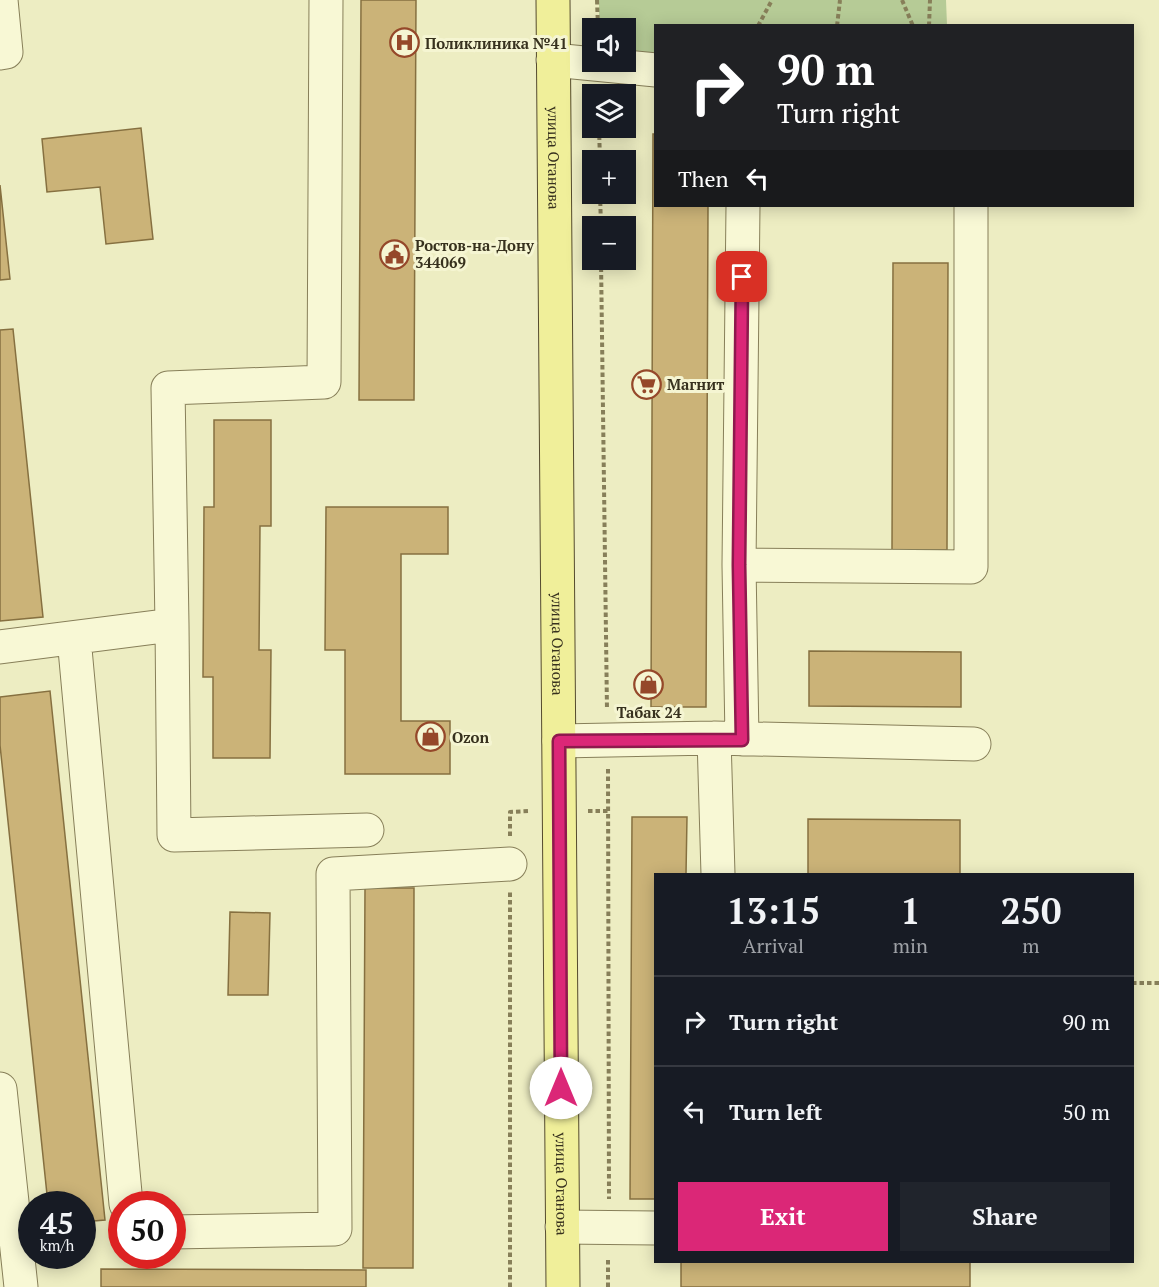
<!DOCTYPE html>
<html lang="en">
<head>
<meta charset="utf-8">
<style>
  body { margin:0; font-family:"PT Serif",serif; background:#20242c; color:#f1f3f6; height:100vh; display:flex; flex-direction:column; font-size:22px; white-space:nowrap }
  * { box-sizing:border-box; margin:0 }
  p { font-size:20px; color:#9ea1a6 }
  .icon { flex:none; width:33px; height:33px; fill:none; stroke:currentColor; stroke-width:2; stroke-linecap:round; stroke-linejoin:round }
  .map { position:relative; flex:1; overflow:hidden }
  .side { position:absolute; left:654px; top:873px; width:480px; height:390px; display:flex; flex-direction:column; background:#171b24; border-radius:0px; box-shadow:0 3px 15px #0003 }
  .side>* { flex:none }
  .hud { position:absolute; left:654px; top:24px; width:480px; height:183px; border-radius:0px; box-shadow:0 3px 15px #0003; background:#202124; color:#fff; overflow:hidden }
  .tools { position:absolute; left:582px; top:18px; display:grid; gap:12px }
  .tools a { display:grid; place-items:center; width:54px; height:54px; border-radius:0px; background:#171b24; box-shadow:0 3px 15px #0003; font-size:30px }
  .speed { position:absolute; left:18px; top:1191px; display:flex; gap:12px; font-size:30px; font-weight:700; text-align:center }
  .speed>* { display:grid; place-content:center; width:78px; height:78px; border-radius:50%; background:#171b24; box-shadow:0 3px 15px #0003; line-height:1 }
  .speed small { font-size:15px; font-weight:400 }
  .speed .limit { border:9px solid #d22; background:#fff; color:#111 }
  .pin { position:absolute; display:grid; place-items:center; width:51px; height:51px; color:#fff; margin:-26px; border-radius:12px; box-shadow:0 3px 9px #0006 }
  .me { position:absolute; width:66px; margin:-33px; rotate:0deg; stroke-linejoin:round; filter:drop-shadow(0 0 4px #0008) }
  .turn { display:flex; align-items:center; gap:21px; height:126px; padding:0 24px; font-size:27px }
  .turn .icon { width:78px; height:78px; stroke-width:2.5 }
  .turn b { display:block; font-size:42px; line-height:51px }
  .then { display:flex; align-items:center; height:57px; padding:0 24px; background:#0003; gap:12px; font-size:22px }
  .eta { display:flex; justify-content:space-evenly; align-items:center; height:102px; text-align:center }
  .eta b { font-size:36px; font-weight:600; line-height:42px }
  .button { display:flex; gap:12px; margin-top:auto; padding:12px 24px }
  .button a { flex:1; height:69px; border-radius:0px; background:#db2777; color:#fff; font-size:24px; font-weight:600; line-height:69px; text-align:center }
  .button a+a { background:#20242c; color:#f1f3f6 }
  ul { padding:0; list-style:none }
  li { display:flex; align-items:center; gap:18px; height:90px; padding:0 24px; border-top:2px solid #363941 }
  li div { flex:1 }
  li b { display:block; font-size:22px }
  li em { font-style:normal }
  .map>svg:first-child { display:block }
</style>
</head>
<body>
<div class="map">
<svg width="1159" height="1287" viewBox="0 0 1159 1287">
  <rect width="100%" height="100%" fill="#ededc2"/>
  <!-- green -->
  <path fill="#b6cb96" d="M599 0H946L947 25 656 26 655 58 626 59V28H599Z"/>
  <!-- building -->
  <path fill="#cbb378" stroke="#867040" stroke-width="1.5" d="M361 0H416L414 400H359Z
    M141 128 153 239 106 244 100 187 47 192 42 139Z
    M653 134H656V206H708L706 707H651Z
    M0 185 10 279 0 280Z
    M893 263H948L947 550H892Z
    M13 329 43 617 0 621V330Z
    M214 420H271V526H260L259 650H271L270 758H213V677H203L204 507H214Z
    M326 507H448V554H401V721H450V774H345V650H325Z
    M809 651 961 652V707L809 706Z
    M50 691 105 1220 82 1222V1204H48L0 745V697Z
    M632 817H687L686 874H656V1199H630Z
    M808 819 960 820V874H808Z
    M365 888H414L413 1268H363Z
    M230 912 270 913 268 995H228Z
    M681 1262H970V1287H681Z
    M101 1269 366 1270V1287H101Z"/>
  <g fill="none" stroke-linecap="round" stroke-linejoin="round">
    <defs>
      <path id="minor" d="M0 53 6 52 1 0
        M553 60 656 70
        M739 565 971 567V206
        M172 625 174 835 367 830
        M74 638 126 1204
        M0 647 172 625 168 388 324 382 326 0
        M714 738 718 874
        M742 739 739 565 743 206
        M559 741 714 738 974 744
        M0 1089 21 1287
        M562 1227 656 1228
        M172 1232 335 1229 333 874 510 864"/>
      <g id="major">
        <path id="s1" d="M553 0 563 1287"/>
      </g>
    </defs>
    <!-- minor casing -->
    <use href="#minor" stroke="#877f59" stroke-width="35"/>
    <!-- major casing -->
    <use href="#major" stroke="#554b2e" stroke-width="35"/>
    <!-- path -->
    <path stroke="#877f59" stroke-width="4" stroke-dasharray="4.5 3" stroke-linecap="butt" d="M597 0 598 28
      M902 0 913 26
      M758 26 772 0
      M837 26 840 0
      M929 26 930 0
      M599 128 600 160
      M600 194 601 226
      M601 260 607 710
      M608 769 609 1199
      M588 811H608
      M510 836V812L529 811
      M1132 983H1159
      M510 1287V892
      M608 1287V1258"/>
    <!-- minor -->
    <use href="#minor" stroke="#f8f8d5" stroke-width="33"/>
    <!-- major -->
    <use href="#major" stroke="#f0ef9a" stroke-width="33"/>
  </g>
  <g fill="none" stroke-linecap="round" stroke-linejoin="round">
    <defs>
      <path id="route" d="M561 1088 559 741 742 740 739 565 742 277"/>
    </defs>
    <!-- route casing -->
    <use href="#route" stroke="#8e194d" stroke-width="15"/>
    <!-- route -->
    <use href="#route" stroke="#db2777" stroke-width="10"/>
  </g>
  <!-- icons -->
  <defs>
    <symbol id="hospital-ring" viewBox="-11 -11 22 22"><circle r="9.5" fill="#f5f5d2" stroke="#95482a" stroke-width="1.5"/><path d="M-5-5h3v3.5h4V-5h3V5h-3V1.5h-4V5h-3Z" fill="#95482a"/></symbol>
    <symbol id="civic-ring" viewBox="-11 -11 22 22"><circle r="9.5" fill="#f5f5d2" stroke="#95482a" stroke-width="1.5"/><path d="M-.6-6.5H3V-4.5H.6V-3L4-1V1h2V6H-6V1h2V-1L-.6-3ZM-1.2 2.5V6h2.4V2.5Z" fill="#95482a"/></symbol>
    <symbol id="supermarket-ring" viewBox="-11 -11 22 22"><circle r="9.5" fill="#f5f5d2" stroke="#95482a" stroke-width="1.5"/><path d="M-6-5.5h2.5l.6 2H6L4.5 2H-2.5L-4.4-4H-6ZM-1.5 3.2a1.3 1.3 0 1 0 .1 0ZM3 3.2a1.3 1.3 0 1 0 .1 0Z" fill="#95482a"/></symbol>
    <symbol id="shop-ring" viewBox="-11 -11 22 22"><circle r="9.5" fill="#f5f5d2" stroke="#95482a" stroke-width="1.5"/><path d="M-5-2.5h2.3a2.7 3.5 0 0 1 5.4 0H5L5.5 6h-11ZM-1.5-2.5h3a1.5 2.3 0 0 0-3 0Z" fill="#95482a"/></symbol>
  </defs>
  <g fill-rule="evenodd">
    <use href="#hospital-ring" x="388" y="26" width="33" height="33"/>
    <use href="#civic-ring" x="378" y="238" width="33" height="33"/>
    <use href="#supermarket-ring" x="630" y="368" width="33" height="33"/>
    <use href="#shop-ring" x="632" y="668" width="33" height="33"/>
    <use href="#shop-ring" x="414" y="720" width="33" height="33"/>
  </g>
  <g text-anchor="middle" dominant-baseline="central" stroke-width="6" stroke-linejoin="round" paint-order="stroke">
    <!-- poi labels -->
    <g font-size="15" font-weight="bold" fill="#37311e" stroke="#f5f5d2" text-anchor="start">
      <text x="425" y="43">Поликлиника №41</text>
      <text x="415" y="245">Ростов-на-Дону<tspan x="415" dy="17">344069</tspan></text>
      <text x="667" y="384">Магнит</text>
      <text x="649" y="712" text-anchor="middle">Табак 24</text>
      <text x="452" y="737">Ozon</text>
    </g>
    <!-- street labels -->
    <g font-size="15" fill="#37311e" stroke="#f5f5d2">
      <text stroke="none"><textPath href="#s1" startOffset="158">улица Оганова</textPath></text>
      <text stroke="none"><textPath href="#s1" startOffset="644">улица Оганова</textPath></text>
      <text stroke="none"><textPath href="#s1" startOffset="1184">улица Оганова</textPath></text>
    </g>
  </g>
</svg>
<div class="tools">
<a><svg class="icon" aria-label="sound" viewBox="0 0 24 24"><path d="M4 9h4l5-4v14l-5-4H4zM17 9q2 3 0 6"/></svg></a>
<a><svg class="icon" aria-label="layers" viewBox="0 0 24 24"><path d="M12 4l9 5-9 5-9-5zM3 14l9 5 9-5"/></svg></a>
<a>+</a>
<a>−</a>
</div>
<div class="speed"><div>45<small>km/h</small></div><div class="limit">50</div></div>
<div class="pin" style="left:742px;top:277px;background:#d93025"><svg class="icon" aria-label="arrive" viewBox="0 0 24 24"><path d="M6 21V4h12l-3 4 3 4H6"/></svg></div>
<svg class="me" style="left:561px;top:1088px" viewBox="-20 -20 40 40"><circle r="19" fill="#fff"/><path d="M0-13L10 11 0 6-10 11z" fill="#db2777"/></svg>
<div class="hud">
<div class="turn"><svg class="icon" aria-label="right" viewBox="0 0 24 24"><path d="M7 20v-9h11M14 6l5 5-5 5"/></svg><div><b>90 m</b>Turn right</div></div>
<div class="then">Then<svg class="icon" aria-label="left" viewBox="0 0 24 24"><path d="M17 20v-9H6M10 6l-5 5 5 5"/></svg></div>
</div>
<section class="side">
<div class="eta">
<div><b>13:15</b><p>Arrival</p></div>
<div><b>1</b><p>min</p></div>
<div><b>250</b><p>m</p></div>
</div>
<ul>
<li><svg class="icon" aria-label="right" viewBox="0 0 24 24"><path d="M7 20v-9h11M14 6l5 5-5 5"/></svg><div><b>Turn right</b></div><em>90 m</em></li>
<li><svg class="icon" aria-label="left" viewBox="0 0 24 24"><path d="M17 20v-9H6M10 6l-5 5 5 5"/></svg><div><b>Turn left</b></div><em>50 m</em></li>
</ul>
<div class="button"><a>Exit</a><a>Share</a></div>
</section>
</div>
</body>
</html>
